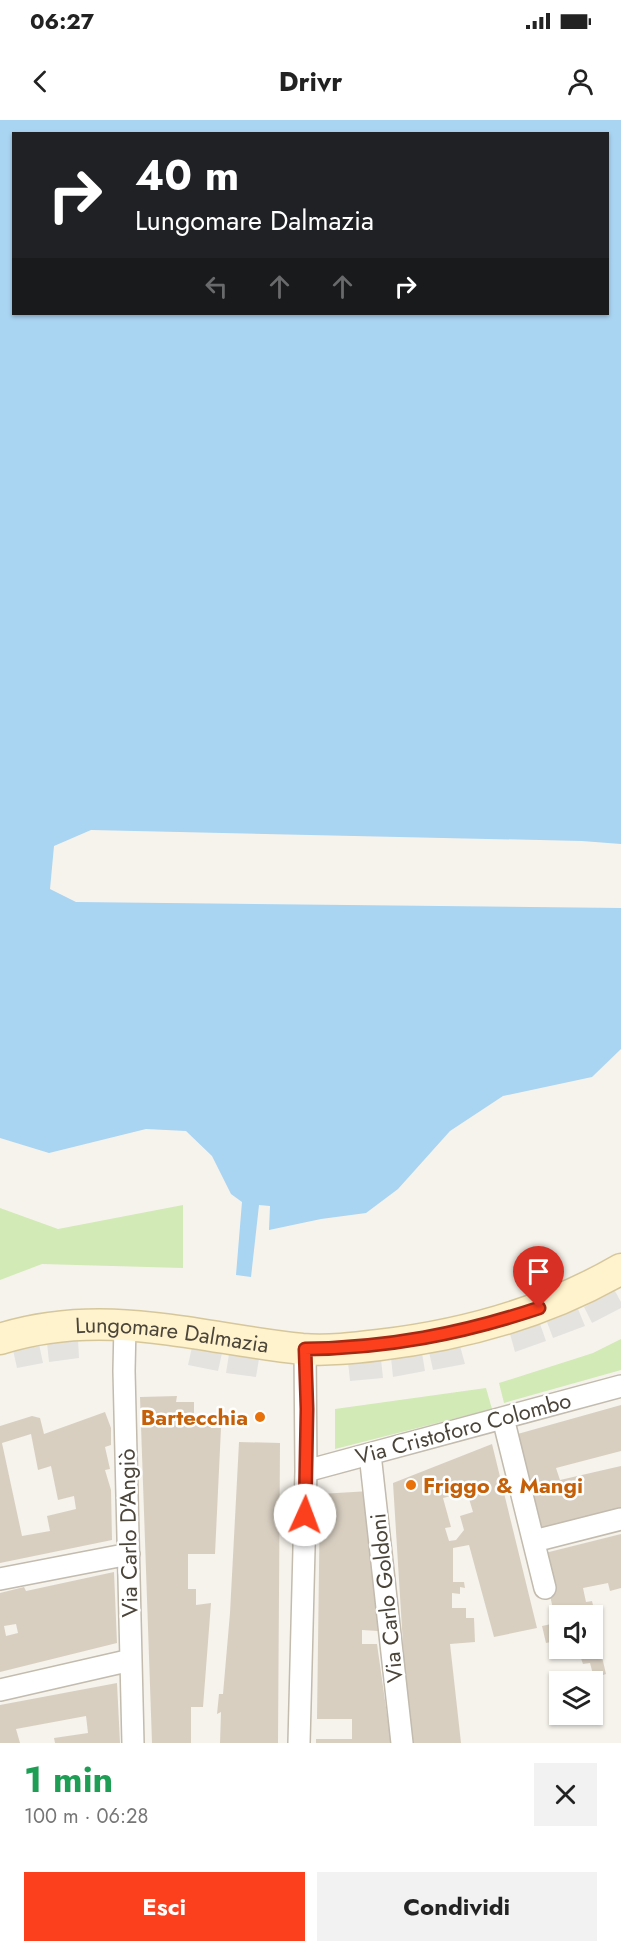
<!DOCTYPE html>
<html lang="it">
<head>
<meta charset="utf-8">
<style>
  body { margin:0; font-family:Jost,sans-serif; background:#f2f2f2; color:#222; height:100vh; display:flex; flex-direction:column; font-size:22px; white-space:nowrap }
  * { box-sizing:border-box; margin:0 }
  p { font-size:20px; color:#767676 }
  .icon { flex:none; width:33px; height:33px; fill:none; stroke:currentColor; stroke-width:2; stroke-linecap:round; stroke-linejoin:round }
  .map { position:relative; height:1623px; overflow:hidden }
  .panel { display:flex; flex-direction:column; background:#fff; flex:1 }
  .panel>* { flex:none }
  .banner { position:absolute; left:12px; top:12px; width:597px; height:183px; border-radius:0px; box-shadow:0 2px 4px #0004; background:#202124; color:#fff; overflow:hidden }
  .tools { position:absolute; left:549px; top:1485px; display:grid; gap:12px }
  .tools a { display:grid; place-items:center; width:54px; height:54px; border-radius:0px; background:#fff; box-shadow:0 2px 4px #0004; font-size:30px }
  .pin { position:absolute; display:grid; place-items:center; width:51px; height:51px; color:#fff; margin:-62px -26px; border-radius:50% 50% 50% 0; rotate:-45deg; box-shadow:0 0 6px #0007 }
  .pin .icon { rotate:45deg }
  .me { position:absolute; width:66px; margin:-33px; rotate:2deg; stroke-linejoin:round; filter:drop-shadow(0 0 4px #0008) }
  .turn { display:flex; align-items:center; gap:21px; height:126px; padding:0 24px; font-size:27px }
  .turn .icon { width:78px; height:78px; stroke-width:2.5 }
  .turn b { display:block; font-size:42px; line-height:51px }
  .lanes { display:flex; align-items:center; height:57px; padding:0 24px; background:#0003; justify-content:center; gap:30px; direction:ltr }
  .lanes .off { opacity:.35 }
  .round { display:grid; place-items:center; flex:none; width:63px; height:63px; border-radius:0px; background:#f2f2f2 }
  .overview { display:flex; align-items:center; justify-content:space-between; height:102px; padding:0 24px }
  h1 { font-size:36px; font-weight:700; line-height:45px; color:#1e9e55 }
  .primary-button { display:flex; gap:12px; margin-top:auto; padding:12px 24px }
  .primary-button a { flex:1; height:69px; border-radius:0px; background:#fc3f1d; color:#fff; font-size:24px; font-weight:700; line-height:69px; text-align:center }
  .primary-button a+a { background:#f2f2f2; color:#222 }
  .status { display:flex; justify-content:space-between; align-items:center; height:42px; padding:0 30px; background:#fff; direction:ltr }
  .status svg { height:16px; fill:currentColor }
  header { display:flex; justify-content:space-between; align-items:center; height:78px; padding:0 24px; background:#fff; font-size:27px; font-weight:700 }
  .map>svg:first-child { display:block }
</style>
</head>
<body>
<div class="status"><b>06:27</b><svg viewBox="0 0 49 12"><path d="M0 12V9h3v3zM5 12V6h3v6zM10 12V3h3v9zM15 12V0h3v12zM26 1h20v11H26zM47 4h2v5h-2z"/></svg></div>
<header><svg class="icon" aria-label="back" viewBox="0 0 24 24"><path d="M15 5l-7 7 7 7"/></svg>Drivr<svg class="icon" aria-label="person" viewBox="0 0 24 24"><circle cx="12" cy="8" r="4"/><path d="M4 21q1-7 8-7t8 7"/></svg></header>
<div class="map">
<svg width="621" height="1623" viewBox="0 0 621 1623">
  <rect width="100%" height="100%" fill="#f6f3ec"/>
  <!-- green -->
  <path fill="#d2eab5" d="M183 1085V1148L42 1144 0 1160V1088L58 1109Z
    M621 1219V1250L504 1283 499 1263 593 1233Z
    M486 1268 492 1289 335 1329V1289Z"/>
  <!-- parking -->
  <path fill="#e5e3e0" d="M615 1171 621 1182V1188L592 1203 584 1187Z
    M578 1189 585 1206 553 1218 547 1202Z
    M540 1204 546 1221 515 1232 510 1214Z
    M78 1219 79 1238 49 1242 47 1223Z
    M39 1224 43 1243 17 1248 13 1230Z
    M460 1226 465 1244 433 1250 429 1232Z
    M192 1227 222 1233 218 1251 188 1245Z
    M422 1233 425 1251 393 1257 391 1238Z
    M229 1234 259 1239 256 1257 226 1253Z
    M381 1239 383 1258 350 1261 348 1242Z"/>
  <!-- water -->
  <path fill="#a9d4f2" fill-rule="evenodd" d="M0 0H621V724L582 721 91 710 54 726 50 769 76 782 621 788V929L592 957 503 976 450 1011 398 1069 366 1093 321 1099 269 1110 270 1086 259 1085 251 1157 236 1155 242 1082 231 1074 212 1036 186 1011 146 1009 49 1033 0 1018ZM14 14H608V194H14Z"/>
  <!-- building -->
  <path fill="#d8cfc1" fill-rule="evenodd" d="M177 1276 176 1282H194V1297L211 1296V1308H221L215 1434H188V1469H196V1485L211 1483 203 1587H191V1623H152L140 1277Z
    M621 1285V1331L556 1348 560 1360 621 1346V1390L535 1411 514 1315Z
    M105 1292 111 1308V1325L105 1327 110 1349 105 1350 111 1370 112 1420 0 1443V1306L32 1296 40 1298 44 1314ZM31 1314 38 1350 51 1346 58 1380 74 1376 76 1389 47 1396 50 1411 22 1416 2 1323Z
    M239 1322 280 1323 278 1623H220L221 1592 217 1594 219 1574H223L230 1493Z
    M492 1324 537 1508 494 1517 469 1425 453 1428V1462H464L465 1468 460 1467V1474L452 1473V1488H466V1498H474L475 1522 450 1524 461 1623H411L406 1573 393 1363ZM467 1372 473 1392 460 1396 464 1410 456 1420 449 1421 445 1408 451 1407 443 1378Z
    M370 1371 378 1511 362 1510V1524H377L391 1623H316V1619H352V1599H317L320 1374Z
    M621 1414V1468L610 1471 608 1463 583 1468 586 1482 592 1481 595 1493 585 1496H560V1502L556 1503 541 1434Z
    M114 1452 117 1523 0 1552V1473L24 1467 26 1471ZM16 1504 18 1513 6 1516 4 1506Z
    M556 1503 560 1520 546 1523 542 1506Z
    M599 1524 606 1554 594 1558 590 1543 583 1544 578 1530 592 1528V1525Z
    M117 1563 120 1623H55L54 1618 88 1613 86 1596 16 1609 20 1623H0V1585Z"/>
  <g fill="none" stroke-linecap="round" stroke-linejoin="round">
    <defs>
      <path id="street" d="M125 1204 124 1251 133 1623
        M503 1298 545 1468
        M370 1334 402 1623
        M306 1351 621 1266
        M534 1421 621 1399
        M0 1459 129 1434
        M0 1570 131 1540
        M299 1623 306 1351 305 1229"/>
      <g id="secondary">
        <path id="s1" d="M0 1219C104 1186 198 1218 302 1229 328 1231 354 1228 379 1225 464 1215 547 1192 621 1149"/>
      </g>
    </defs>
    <!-- street casing -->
    <use href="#street" stroke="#c2bbae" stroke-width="24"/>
    <!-- secondary casing -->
    <use href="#secondary" stroke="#d6c79b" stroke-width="33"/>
    <!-- street -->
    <use href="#street" stroke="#fff" stroke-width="21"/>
    <!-- secondary -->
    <use href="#secondary" stroke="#fff3cd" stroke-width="30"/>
  </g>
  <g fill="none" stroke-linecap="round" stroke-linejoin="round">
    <defs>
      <path id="route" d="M305 1395 307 1289 305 1229C387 1228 461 1214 539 1188"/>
    </defs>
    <!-- route casing -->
    <use href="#route" stroke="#a42913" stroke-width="15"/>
    <!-- route -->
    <use href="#route" stroke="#fc3f1d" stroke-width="10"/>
  </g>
  <!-- markers -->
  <g fill="#e8710a" stroke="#fff" stroke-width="2">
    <circle cx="260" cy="1297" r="6"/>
    <circle cx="411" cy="1365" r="6"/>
  </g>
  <g text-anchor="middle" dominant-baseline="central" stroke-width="5" stroke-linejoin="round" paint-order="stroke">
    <!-- street labels -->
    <g font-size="22" fill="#4b4439" stroke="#fff">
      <text stroke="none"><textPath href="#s1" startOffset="174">Lungomare Dalmazia</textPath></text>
      <text transform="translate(463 1308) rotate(-15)">Via Cristoforo Colombo</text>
      <text transform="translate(128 1413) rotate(-91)">Via Carlo D'Angiò</text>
      <text transform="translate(386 1478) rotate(-96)">Via Carlo Goldoni</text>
    </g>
    <!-- food labels -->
    <g font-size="22" font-weight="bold" fill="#c56008" stroke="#fff" text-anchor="end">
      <text x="248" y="1297">Bartecchia</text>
      <text x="423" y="1365" text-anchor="start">Friggo &amp; Mangi</text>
    </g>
  </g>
</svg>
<div class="tools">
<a><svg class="icon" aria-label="sound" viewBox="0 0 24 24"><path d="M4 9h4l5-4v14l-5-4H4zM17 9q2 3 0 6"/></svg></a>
<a><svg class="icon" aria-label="layers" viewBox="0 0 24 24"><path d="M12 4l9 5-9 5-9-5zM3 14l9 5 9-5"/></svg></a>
</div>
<div class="pin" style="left:539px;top:1188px;background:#d93025"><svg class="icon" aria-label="arrive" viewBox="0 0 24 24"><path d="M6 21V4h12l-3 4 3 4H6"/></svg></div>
<svg class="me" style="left:305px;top:1395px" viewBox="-20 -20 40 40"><circle r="19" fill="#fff"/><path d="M0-13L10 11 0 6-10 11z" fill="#fc3f1d"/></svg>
<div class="banner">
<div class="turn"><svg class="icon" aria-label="right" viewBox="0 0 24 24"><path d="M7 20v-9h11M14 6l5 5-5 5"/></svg><div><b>40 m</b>Lungomare Dalmazia</div></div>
<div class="lanes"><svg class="icon off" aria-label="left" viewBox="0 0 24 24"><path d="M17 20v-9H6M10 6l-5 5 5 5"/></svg><svg class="icon off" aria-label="ahead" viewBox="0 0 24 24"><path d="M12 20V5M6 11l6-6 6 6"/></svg><svg class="icon off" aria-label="ahead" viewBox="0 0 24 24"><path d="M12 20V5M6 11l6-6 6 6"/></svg><svg class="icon" aria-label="right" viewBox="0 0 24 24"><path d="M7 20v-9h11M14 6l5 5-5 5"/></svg></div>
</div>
</div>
<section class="panel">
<div class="overview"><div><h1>1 min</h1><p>100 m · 06:28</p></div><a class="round"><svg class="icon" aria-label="close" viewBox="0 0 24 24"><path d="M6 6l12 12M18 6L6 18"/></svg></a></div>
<div class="primary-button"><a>Esci</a><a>Condividi</a></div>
</section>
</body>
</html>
